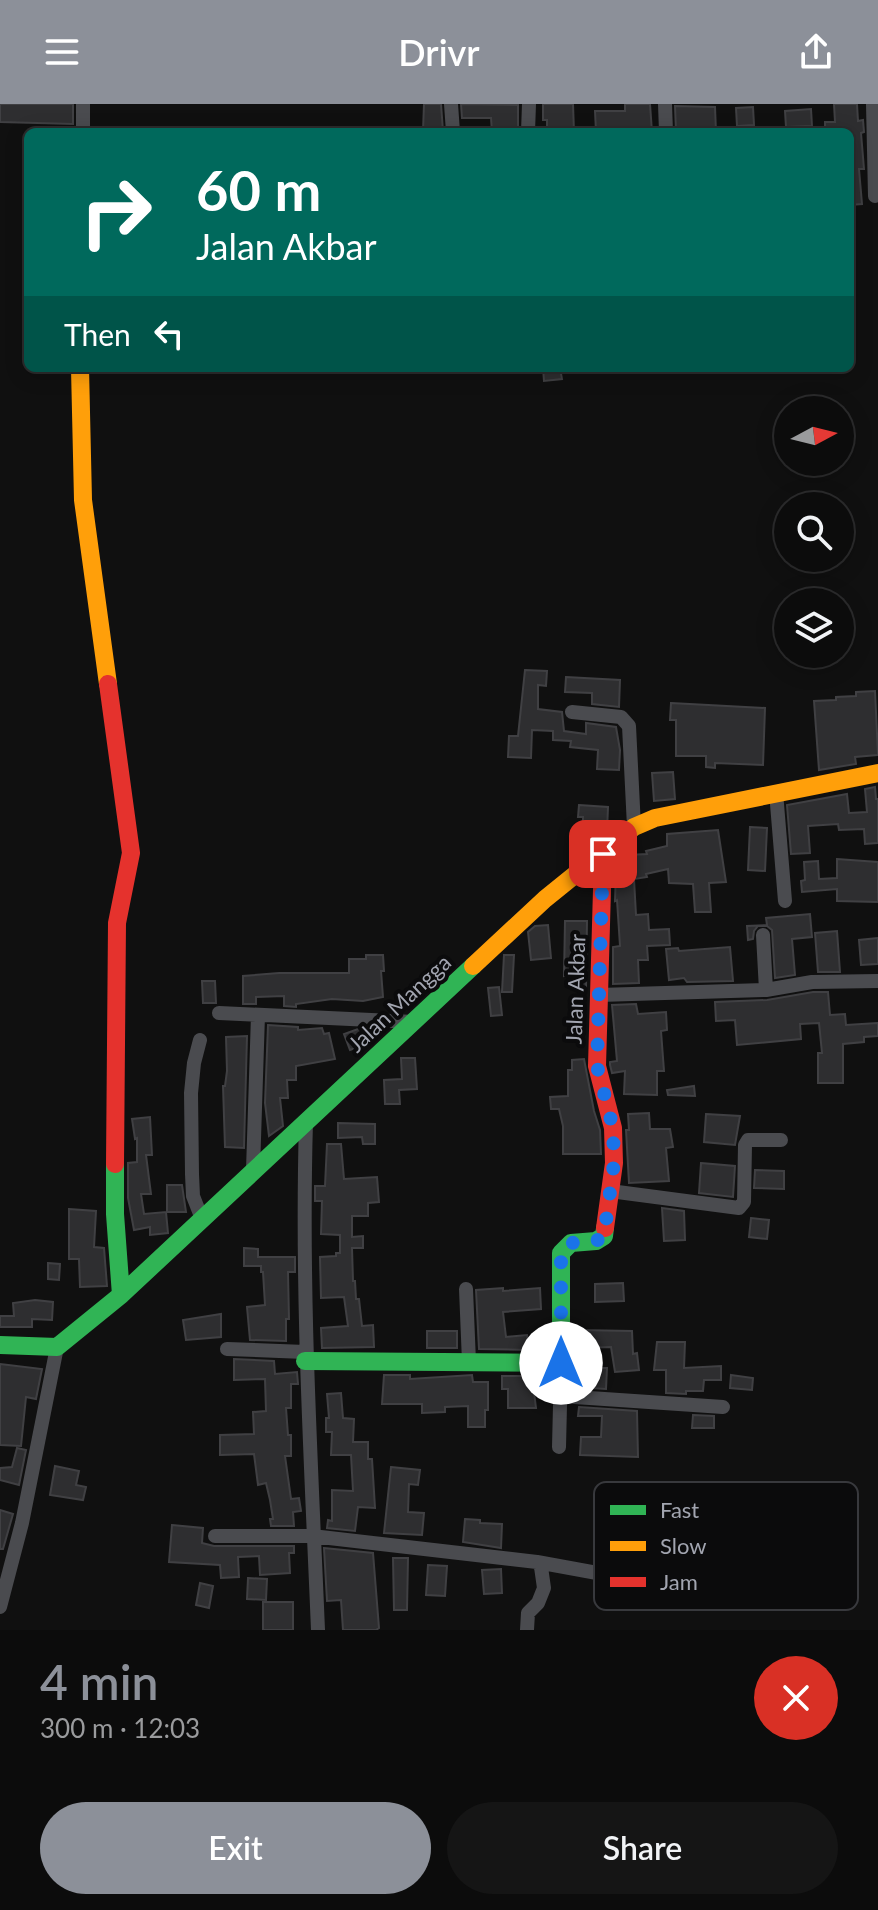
<!DOCTYPE html>
<html lang="en">
<head>
<meta charset="utf-8">
<style>
  body { margin:0; font-family:Lato,sans-serif; background:#151515; color:#f1f3f6; height:100vh; display:flex; flex-direction:column; font-size:30px; white-space:nowrap }
  * { box-sizing:border-box; margin:0 }
  p { font-size:26px; color:#9a9b9d }
  .icon { flex:none; width:44px; height:44px; fill:none; stroke:currentColor; stroke-width:2; stroke-linecap:round; stroke-linejoin:round }
  .map { position:relative; height:1526px; overflow:hidden }
  .sheet { display:flex; flex-direction:column; background:#0c0c0c; flex:1 }
  .sheet>* { flex:none }
  .banner { position:absolute; left:24px; top:24px; width:830px; height:244px; border-radius:12px; box-shadow:0 4px 20px #0003,0 0 0 2px #2c2c2d; background:#00695c; color:#fff; overflow:hidden }
  .needle { width:52px; rotate:83deg }
  .fabs { position:absolute; left:774px; top:292px; display:grid; gap:16px }
  .fabs a { display:grid; place-items:center; width:80px; height:80px; border-radius:50%; background:#0c0c0c; box-shadow:0 4px 20px #0003,0 0 0 2px #2c2c2d; font-size:40px }
  .pin { position:absolute; display:grid; place-items:center; width:68px; height:68px; color:#fff; margin:-34px; border-radius:16px; box-shadow:0 4px 12px #0006 }
  .me { position:absolute; width:88px; margin:-44px; rotate:0deg; stroke-linejoin:round; filter:drop-shadow(0 0 6px #0008) }
  .turn { display:flex; align-items:center; gap:28px; height:168px; padding:0 40px; font-size:36px }
  .turn .icon { width:104px; height:104px; stroke-width:2.5 }
  .turn b { display:block; font-size:56px; line-height:68px }
  .then { display:flex; align-items:center; height:76px; padding:0 40px; background:#0003; gap:16px; font-size:30px }
  .round { display:grid; place-items:center; flex:none; width:84px; height:84px; border-radius:42px; background:#151515 }
  .head { display:flex; align-items:center; justify-content:space-between; height:136px; padding:0 40px }
  h1 { font-size:48px; font-weight:600; line-height:60px; color:#8c9099 }
  .button { display:flex; gap:16px; margin-top:auto; padding:16px 40px }
  .button a { flex:1; height:92px; border-radius:48px; background:#8c9099; color:#fff; font-size:32px; font-weight:600; line-height:92px; text-align:center }
  .button a+a { background:#151515; color:#f1f3f6 }
  header { display:flex; justify-content:space-between; align-items:center; height:104px; padding:0 40px; background:#8c9099; color:#fff; font-size:36px; font-weight:600 }
  .map>svg:first-child { display:block }
</style>
</head>
<body>
<header><svg class="icon" aria-label="menu" viewBox="0 0 24 24"><path d="M4 6h16M4 12h16M4 18h16"/></svg>Drivr<svg class="icon" aria-label="share" viewBox="0 0 24 24"><path d="M12 15V3M7 8l5-5 5 5M5 13v7h14v-7"/></svg></header>
<div class="map">
<svg width="878" height="1526" viewBox="0 0 878 1526">
  <rect width="100%" height="100%" fill="#101010"/>
  <!-- building -->
  <path fill="#2e2e30" stroke="#404043" stroke-width="2" d="M0 0H73V20L0 18Z
    M424 0H441L443 27H423Z
    M461 0 518 1V28H492L491 14H462Z
    M543 0H573L574 28H547V16H543Z
    M625 0H650L652 28H596L595 7H625Z
    M834 0H857L858 17 863 16 864 28 861 29 864 65H859L862 100 850 101V28H825V18H835Z
    M675 2 715 3 716 28H676Z
    M753 3 754 21 737 22 736 4Z
    M811 5 812 22 786 23 785 7Z
    M543 264H560L562 275 544 277Z
    M525 566 547 567 546 582 538 581V605L562 608 564 627 586 630V619L616 623 620 646 619 666 597 665 598 646 570 643 571 637 553 636V627L532 626 531 654 508 653 509 632H518Z
    M566 573 620 576 619 603 592 600V589L565 588Z
    M875 587 878 651 855 653 856 660 819 666 814 597 836 596V593L856 592V588Z
    M671 599 765 604 763 661 715 659V664L706 663V652H676V616H670Z
    M673 668 675 695 654 697 652 669Z
    M875 683 876 695H878V739L865 740 864 725 839 726 838 720 808 722 810 749 791 750 787 701 847 690 849 709 867 708 865 685Z
    M579 701 608 703 607 728 603 732H583V713H578Z
    M750 723 767 724 765 767 748 766Z
    M718 726 726 778 709 779 711 808H695L693 780 669 779 668 765 646 770 647 773 634 775 636 811 648 810 649 826 669 825 670 841 647 842 648 856H638L639 879 613 880V843L620 842 617 796 615 797 616 764 630 762 629 751 647 750 646 747 667 742V730Z
    M837 755 878 758V798L837 797V785L802 788 801 777 805 776 804 758 818 757 819 775 837 774Z
    M810 810 812 833 792 835 795 871 775 874 772 826 767 822H758L754 827 753 835 748 836 747 822 767 821 766 814Z
    M565 817H587L586 883H570V871L564 872Z
    M548 821 551 854 531 856 528 828 535 822Z
    M837 827 840 868H818L815 829Z
    M878 834V860L861 861 859 836Z
    M730 843 733 877 687 878 684 874 669 876 666 845 678 844 679 847Z
    M366 851H383L384 867H381L383 893 363 897 332 895 296 900V903L284 902V892L256 893V900H243V872L279 869H349V855H366Z
    M504 851H514L512 888H502Z
    M202 877H215L216 899H203Z
    M499 883 502 911 491 912 488 884Z
    M813 888H828L830 911 845 910 846 921 878 919V932L864 933V938L843 940V979H818V949H822L819 919 800 920 801 935 737 941 735 916 716 917 715 898 767 896Z
    M636 900 638 910 666 908 667 926 661 927 664 967H657V991L624 990 625 967 612 969 610 961V958L617 957 612 901Z
    M268 921 298 923V926L322 924 324 930 329 929 335 955 296 962V976H287L288 994H280L283 1022 269 1032 265 999Z
    M358 925 382 927V929L370 939 350 946 344 930Z
    M247 932 244 1044 225 1043 223 982H225L227 967 226 933Z
    M401 954H415L417 985 399 986 400 1000H385L384 976 402 975Z
    M584 955 594 1007 600 1026 601 1050H563V1022L559 1005H551L550 993 568 992V966H572V956Z
    M694 982 695 992 668 991 667 986Z
    M649 1009 650 1025H670L673 1043 666 1044 669 1077 629 1079 626 1026H629L628 1010Z
    M706 1010 740 1012 735 1041 704 1038Z
    M150 1013 152 1051H146L151 1090H141L144 1110 166 1108 168 1129 150 1131V1123L134 1126 128 1094V1059L137 1058V1034L135 1035 132 1015Z
    M338 1019 375 1020V1040H363L362 1033 338 1034Z
    M327 1040H341L344 1075 377 1073 379 1098 368 1099V1112H352V1133L363 1132V1144H352L353 1177H355L356 1195H359L362 1222 373 1221 374 1243 322 1244 321 1224 348 1222 344 1193 321 1194 320 1153 336 1152V1149H340V1131L321 1130 322 1097H315V1082H325Z
    M701 1059 735 1062 733 1093 699 1089Z
    M755 1066 784 1067V1085L754 1084Z
    M167 1081H182L186 1108H167Z
    M662 1104 684 1107 685 1136 664 1137Z
    M69 1105 96 1107 94 1143 104 1144 107 1182 80 1183 79 1155H69Z
    M751 1114 769 1116 767 1135 749 1133Z
    M244 1144 258 1145V1153H295V1168H288L289 1215H286V1237L250 1236 247 1203 265 1201 263 1168H261V1162H244Z
    M48 1159 60 1160 59 1176 48 1175Z
    M623 1179 624 1197 595 1198V1180Z
    M503 1184V1187L540 1184 541 1205 503 1208 506 1233 527 1231 529 1246 479 1245 476 1186Z
    M35 1196 53 1198 52 1216 32 1215V1223H0V1212H14L13 1199Z
    M221 1210V1233L186 1236 183 1216Z
    M578 1226 632 1227 633 1250 637 1249 639 1266 615 1268 611 1243 578 1244Z
    M427 1227H457V1244H427Z
    M657 1238H685L684 1264 721 1262V1276H704L703 1287H686V1290L666 1289V1266H654Z
    M574 1247H586L587 1264H607L606 1285 574 1283Z
    M234 1255 274 1257 275 1270 297 1268 298 1280H291V1304H286L288 1331H291V1352H285L291 1395 299 1394 301 1407 293 1408 294 1422H271L270 1415H273L270 1396 266 1379 258 1381 254 1350 220 1351V1331L254 1330 253 1308 266 1307 265 1275 234 1276Z
    M0 1260 42 1265 36 1295 26 1293 21 1342 0 1341Z
    M384 1271H410V1275L472 1271 473 1278H488V1306H485V1323H468V1302L445 1303V1308L422 1309V1300H382Z
    M731 1271 753 1274 752 1286 730 1284Z
    M502 1272H532L536 1304H508V1285H502Z
    M341 1289 343 1314 354 1315 353 1338H368V1355H372L375 1404 358 1403 355 1427 327 1424 328 1416 332 1417V1386L353 1387 351 1351H331L332 1328H326V1314H329L327 1290Z
    M579 1303 637 1307 638 1353 580 1351 581 1333H601L602 1312H578Z
    M693 1311 714 1312V1324H692Z
    M17 1344 26 1346 19 1381 0 1376V1364L12 1363Z
    M55 1362 79 1367 76 1381 86 1383 83 1396 50 1391Z
    M391 1363 420 1366 418 1381 409 1380 408 1408 424 1409 422 1431 384 1429Z
    M0 1406 13 1410 3 1445H0Z
    M465 1415 480 1416V1419L502 1420 501 1444 463 1438Z
    M172 1421 203 1424 202 1439 214 1442H294V1449H289L290 1469 260 1471 259 1452 238 1453 239 1473 221 1474 220 1461 169 1458Z
    M324 1444 373 1449 379 1524 376 1526H343L341 1496 327 1497Z
    M393 1454H408L407 1506H394Z
    M428 1461 447 1462 445 1492 426 1491Z
    M501 1465 502 1489 484 1490 482 1466Z
    M248 1474 267 1475 266 1496 247 1495Z
    M200 1479 213 1482 209 1504 196 1501Z
    M263 1498H293V1526H263Z"/>
  <g fill="none" stroke-linecap="round" stroke-linejoin="round">
    <!-- street -->
    <path stroke="#4a4b4f" stroke-width="14" d="M451 0 453 28
      M665 0 666 28
      M873 0 875 92
      M83 28V0
      M528 28 529 0
      M572 608 621 613 629 622 634 723
      M776 688 785 797
      M763 831 766 886
      M599 891 766 886 812 878 878 877
      M219 909 414 918
      M200 936 194 959 191 989 192 1070 193 1092 202 1115
      M306 1018C301 1189 311 1356 318 1526
      M253 1066 258 911
      M610 1087 739 1104 744 1098 745 1041 748 1036H781
      M466 1185 469 1258
      M227 1245 305 1248
      M560 1292 723 1303
      M559 1343 561 1259
      M215 1432H312L537 1458 541 1463 544 1484 538 1499 528 1509 527 1526
      M537 1458 619 1473
      M0 1503 22 1419 57 1243"/>
    <!-- fast -->
    <path stroke="#30b455" stroke-width="18" d="M115 1060V1110L121 1191
      M0 1241 57 1243 121 1191 473 862
      M305 1257 561 1259V1149L571 1139 596 1137 604 1132 605 1124"/>
    <!-- slow -->
    <path stroke="#ff9f0a" stroke-width="18" d="M80 264 83 396 108 580
      M473 862 545 795 634 723 655 714 878 669"/>
    <!-- jam -->
    <path stroke="#e5322d" stroke-width="18" d="M108 580 131 749 117 819 115 1060
      M603 750 597 962 613 1024 614 1059 605 1124"/>
  </g>
  <g fill="none" stroke-linecap="round" stroke-linejoin="round">
    <!-- route -->
    <path stroke="#1a73e8" stroke-width="14" stroke-dasharray="0 25.2" d="M561 1259V1149L571 1139 596 1137 604 1132 614 1059 613 1024 597 962 603 750"/>
  </g>
  <g text-anchor="middle" dominant-baseline="central" stroke-width="8" stroke-linejoin="round" paint-order="stroke">
    <!-- street labels -->
    <g font-size="22" fill="#a2a5b0" stroke="#0b0b0c">
      <text transform="translate(575 885) rotate(-88)">Jalan Akbar</text>
      <text transform="translate(399 899) rotate(-43)">Jalan Mangga</text>
    </g>
  </g>
  <!-- legend -->
  <rect x="594" y="1378" width="264" height="128" rx="12" fill="#0b0b0c" stroke="#38393d" stroke-width="2"/>
  <rect x="610" y="1401" width="36" height="10" fill="#30b455"/>
  <rect x="610" y="1437" width="36" height="10" fill="#ff9f0a"/>
  <rect x="610" y="1473" width="36" height="10" fill="#e5322d"/>
  <g font-size="22" fill="#a2a5b0">
    <text x="660" y="1414">Fast</text>
    <text x="660" y="1450">Slow</text>
    <text x="660" y="1486">Jam</text>
  </g>
</svg>
<div class="fabs">
<a><svg class="needle" viewBox="-14 -14 28 28"><path d="M0-13l5 13h-10z" fill="#e53935"/><path d="M0 13l5-13h-10z" fill="#9a9b9d"/></svg></a>
<a><svg class="icon" aria-label="search" viewBox="0 0 24 24"><circle cx="10" cy="10" r="6"/><path d="M15 15l6 6"/></svg></a>
<a><svg class="icon" aria-label="layers" viewBox="0 0 24 24"><path d="M12 4l9 5-9 5-9-5zM3 14l9 5 9-5"/></svg></a>
</div>
<div class="pin" style="left:603px;top:750px;background:#d93025"><svg class="icon" aria-label="arrive" viewBox="0 0 24 24"><path d="M6 21V4h12l-3 4 3 4H6"/></svg></div>
<svg class="me" style="left:561px;top:1259px" viewBox="-20 -20 40 40"><circle r="19" fill="#fff"/><path d="M0-13L10 11 0 6-10 11z" fill="#1a73e8"/></svg>
<div class="banner">
<div class="turn"><svg class="icon" aria-label="right" viewBox="0 0 24 24"><path d="M7 20v-9h11M14 6l5 5-5 5"/></svg><div><b>60 m</b>Jalan Akbar</div></div>
<div class="then">Then<svg class="icon" aria-label="left" viewBox="0 0 24 24"><path d="M17 20v-9H6M10 6l-5 5 5 5"/></svg></div>
</div>
</div>
<section class="sheet">
<div class="head"><div><h1>4 min</h1><p>300 m · 12:03</p></div><a class="round" style="background:#d93025;color:#fff"><svg class="icon" aria-label="close" viewBox="0 0 24 24"><path d="M6 6l12 12M18 6L6 18"/></svg></a></div>
<div class="button"><a>Exit</a><a>Share</a></div>
</section>
</body>
</html>
